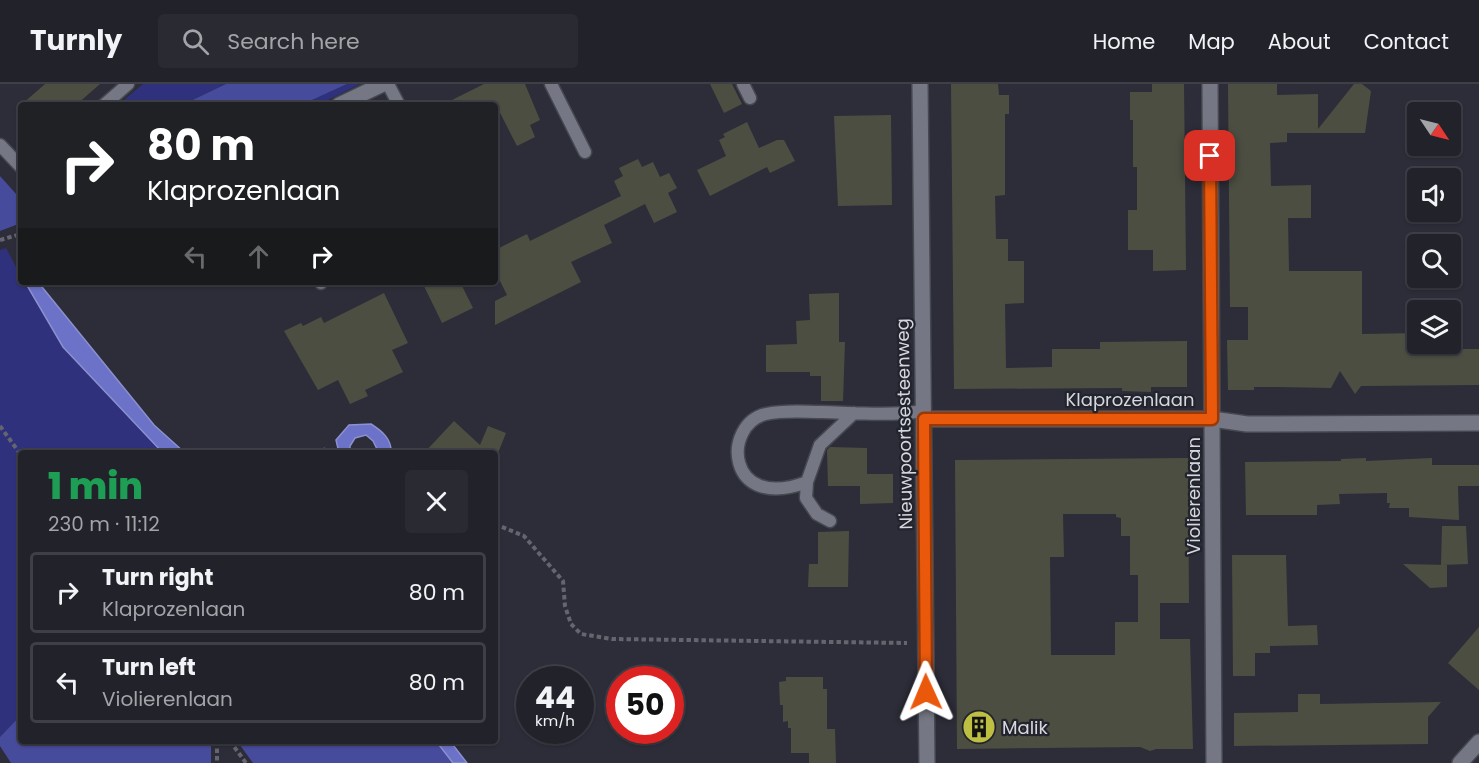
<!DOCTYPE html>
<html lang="en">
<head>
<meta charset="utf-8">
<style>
  body { margin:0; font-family:Poppins,sans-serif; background:#292a32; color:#f1f3f6; height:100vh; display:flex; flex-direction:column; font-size:22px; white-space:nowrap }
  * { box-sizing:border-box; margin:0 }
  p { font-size:20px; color:#a2a4a8 }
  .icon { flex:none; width:33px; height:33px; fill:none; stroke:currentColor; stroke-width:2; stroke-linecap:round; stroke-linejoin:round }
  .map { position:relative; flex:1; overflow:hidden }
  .drawer { position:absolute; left:18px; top:366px; width:480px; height:294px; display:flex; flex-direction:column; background:#21222a; border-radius:6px; box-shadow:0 2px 4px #0004,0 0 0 2px #3e3f47 }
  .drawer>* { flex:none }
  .hud { position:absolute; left:18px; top:18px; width:480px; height:183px; border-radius:6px; box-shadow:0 2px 4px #0004,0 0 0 2px #3e3f47; background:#202124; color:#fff; overflow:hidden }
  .needle { width:39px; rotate:125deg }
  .controls { position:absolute; left:1407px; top:18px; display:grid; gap:12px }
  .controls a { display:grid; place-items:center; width:54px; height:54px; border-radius:6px; background:#21222a; box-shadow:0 2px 4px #0004,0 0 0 2px #3e3f47; font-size:30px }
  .speed { position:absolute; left:516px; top:582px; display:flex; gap:12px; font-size:30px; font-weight:700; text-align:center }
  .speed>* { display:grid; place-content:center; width:78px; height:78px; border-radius:50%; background:#21222a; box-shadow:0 2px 4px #0004,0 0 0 2px #3e3f47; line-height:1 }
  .speed small { font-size:15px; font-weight:400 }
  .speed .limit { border:9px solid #d22; background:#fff; color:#111 }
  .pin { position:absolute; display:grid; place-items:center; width:51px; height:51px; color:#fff; margin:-26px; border-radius:12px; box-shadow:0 3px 9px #0006 }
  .me { position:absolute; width:66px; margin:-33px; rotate:359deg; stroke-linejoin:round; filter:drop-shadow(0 0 4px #0008) }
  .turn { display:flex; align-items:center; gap:21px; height:126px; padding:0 30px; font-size:27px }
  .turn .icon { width:78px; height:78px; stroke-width:2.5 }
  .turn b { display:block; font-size:42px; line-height:51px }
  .lanes { display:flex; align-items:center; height:57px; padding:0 30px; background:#0003; justify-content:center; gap:30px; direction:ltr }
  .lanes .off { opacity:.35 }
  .round { display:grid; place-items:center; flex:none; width:63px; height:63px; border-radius:6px; background:#292a32 }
  .headline { display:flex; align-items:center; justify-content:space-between; height:102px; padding:0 30px }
  h1 { font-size:36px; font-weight:800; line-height:45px; color:#1e9e55 }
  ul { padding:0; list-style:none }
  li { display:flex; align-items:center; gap:18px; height:81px; margin:0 12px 9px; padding:0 18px; border:3px solid #3e3f47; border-radius:6px }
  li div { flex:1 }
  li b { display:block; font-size:22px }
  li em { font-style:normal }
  header { display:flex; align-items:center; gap:36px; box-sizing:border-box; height:84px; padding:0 30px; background:#21222a; border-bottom:2px solid #3e3f47 }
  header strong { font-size:28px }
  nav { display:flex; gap:33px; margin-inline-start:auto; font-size:21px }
  .search { width:420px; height:54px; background:#292a32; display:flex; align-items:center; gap:15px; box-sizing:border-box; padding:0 21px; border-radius:6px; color:#a2a4a8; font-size:22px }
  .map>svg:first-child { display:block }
</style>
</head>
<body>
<header>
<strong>Turnly</strong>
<div class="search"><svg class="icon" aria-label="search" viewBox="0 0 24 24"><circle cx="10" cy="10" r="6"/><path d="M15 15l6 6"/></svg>Search here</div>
<nav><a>Home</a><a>Map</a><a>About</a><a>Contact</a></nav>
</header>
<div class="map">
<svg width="1479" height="679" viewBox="0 0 1479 679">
  <rect width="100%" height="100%" fill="#2c2d38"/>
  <!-- green -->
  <path fill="#30317c" d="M143 0H226L182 21H118Z
    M347 0H360L318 21H301Z
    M6 164 21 192V198H25L63 263 163 369H21V631L0 653V166Z"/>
  <!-- forest -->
  <path fill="#474b9c" d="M226 0H347L301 21H182Z
    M0 92 17 111 21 108V139L0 147Z
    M21 631V657H211V679H11L0 662V653Z
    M237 657H436L453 679H253Z"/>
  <!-- water -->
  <path fill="#6b72c7" stroke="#8b90ce" stroke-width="1.5" d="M25 198H38L154 341 185 369H163L63 263Z
    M371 340C382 347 392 355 391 369H379L373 357 366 351 355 354 350 362V369H339L336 356 349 341Z
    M436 657H450L467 679H453Z"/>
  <!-- building -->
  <path fill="#4d4e42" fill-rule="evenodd" d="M45 0H100L76 21H21Z
    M484 0H525L540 36 530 41 535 53 517 62 496 21H442Z
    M710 0H732L742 20 724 29Z
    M951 0H998L999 11H1009V30H1005V111L995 112 996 155H1008V177H1024V219L1005 220 1006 284 1052 283V265H1100V258L1187 257V303H1151V308L1122 307V304L954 305Z
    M1152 0H1184L1186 186 1153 187V166H1128V126H1137V83H1133V36H1130V8H1152Z
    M1228 0H1277V11L1318 10V45L1354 0H1362L1371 7 1365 49H1287V58L1270 59 1271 102 1311 101V134H1288L1289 187H1362V250L1418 249V260H1442L1436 265H1479V301L1361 302 1355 310 1340 287 1331 304 1279 303H1254V306H1228L1227 256H1248V223H1230Z
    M891 31 892 121 838 122 834 32Z
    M747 38 759 64 777 56H784L795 77 770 89 767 83 710 112 697 86 726 72 719 56 725 53 723 50Z
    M638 75 642 83 653 78 660 93 669 89 677 104 668 109 677 128 654 139 645 120 604 141 612 159 571 178 581 198 495 241V217L507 211 495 187V166L527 150 530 157 621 112 614 97 623 92 619 84Z
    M422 198H460L473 224 442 239Z
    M384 209 408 259 392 266 403 288 365 306 368 312 350 320 338 296 318 306 284 247 301 239 303 242 321 233 324 239Z
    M839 209V258H845L843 317H821V292H810V288H766V261L797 260 796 237 810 236 809 210Z
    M454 337 480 361 488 342 506 349 498 369H424Z
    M830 363 867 364V390H893V419L860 420V402H828L827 366Z
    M1188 374 1189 519H1160V555H1190L1193 665H1156L1150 667 1140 663 957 665 955 376ZM1063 430H1116V433L1121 434V452H1130V491H1138V538H1115V571H1051L1050 473H1064Z
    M1366 374V377L1432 374V381H1479V402H1458L1459 436 1409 433V424H1389L1390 419H1387V409L1339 410 1340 420 1317 421V431H1246L1245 378 1341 377V375Z
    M1442 442H1466L1468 480 1441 481Z
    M849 447 848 503H808L809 480H818V448Z
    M1232 471H1286L1288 542 1317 541 1318 561 1270 562V569H1255V592H1233Z
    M1403 480 1447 481V503L1430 504Z
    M1479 543V606L1448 579Z
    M786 593H823V605H827V645H835L836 679H809V669H791V644H788V637L783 638V621H780L779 598 786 597Z
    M1298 610H1320V620L1441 618 1428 633V660L1234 662V629L1298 628Z"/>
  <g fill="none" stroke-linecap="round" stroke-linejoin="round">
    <defs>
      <path id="lane" d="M388 0 399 21
        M551 0 585 68
        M743 0 750 14
        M104 21 128 0
        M0 61 21 83
        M321 198V199
        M807 398C725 429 722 340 766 330 784 326 804 328 822 328 855 329 890 332 923 327
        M830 437 817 430 806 414 807 398 820 361 854 329"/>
      <path id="street" d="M1210 0 1214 679
        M339 21 383 0
        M924 335H1212L1247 340 1479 339
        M1460 679 1479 658"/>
      <path id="secondary" d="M920 0 927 679"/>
    </defs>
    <!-- lane casing -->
    <use href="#lane" stroke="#464851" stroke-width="15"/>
    <!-- street casing -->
    <use href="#street" stroke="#464851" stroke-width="18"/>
    <!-- secondary casing -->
    <use href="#secondary" stroke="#464851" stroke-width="18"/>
    <!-- path -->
    <path stroke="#64656e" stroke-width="4" stroke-dasharray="4.5 3" stroke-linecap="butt" d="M0 156 21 150
      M0 342 21 371
      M323 364 325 369
      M410 367V369
      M495 440 524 452 563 497 565 522 571 540 581 550 612 555 907 559
      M217 657V679
      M230 657 246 679"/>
    <!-- lane -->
    <use href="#lane" stroke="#757884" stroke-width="12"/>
    <!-- street -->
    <use href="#street" stroke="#757884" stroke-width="15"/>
    <!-- secondary -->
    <use href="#secondary" stroke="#757884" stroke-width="15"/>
  </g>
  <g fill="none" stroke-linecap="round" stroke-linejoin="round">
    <defs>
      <path id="route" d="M926 608 924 335H1212L1210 72"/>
    </defs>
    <!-- route casing -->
    <use href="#route" stroke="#983908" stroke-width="15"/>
    <!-- route -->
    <use href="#route" stroke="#ea580c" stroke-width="10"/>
  </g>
  <!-- icons -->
  <defs>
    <symbol id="building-disc" viewBox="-11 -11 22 22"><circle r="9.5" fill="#bebf42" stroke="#22242d"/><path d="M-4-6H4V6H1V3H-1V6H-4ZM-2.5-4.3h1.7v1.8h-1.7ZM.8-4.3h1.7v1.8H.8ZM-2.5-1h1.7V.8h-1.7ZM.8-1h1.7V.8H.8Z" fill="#111"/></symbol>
  </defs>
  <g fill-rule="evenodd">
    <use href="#building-disc" x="960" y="624" width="38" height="38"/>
  </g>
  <g text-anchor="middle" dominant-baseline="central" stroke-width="4.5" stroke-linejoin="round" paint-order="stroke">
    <!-- street labels -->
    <g font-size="18" fill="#d6d7de" stroke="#22242d">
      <text x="1130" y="315">Klaprozenlaan</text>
      <text transform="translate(904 340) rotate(-91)">Nieuwpoortsesteenweg</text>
      <text transform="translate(1193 412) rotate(-90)">Violierenlaan</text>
    </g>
    <!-- poi labels -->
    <g font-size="18" fill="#d6d7de" stroke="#22242d" text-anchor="start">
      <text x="1002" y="643">Malik</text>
    </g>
  </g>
</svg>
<div class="controls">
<a><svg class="needle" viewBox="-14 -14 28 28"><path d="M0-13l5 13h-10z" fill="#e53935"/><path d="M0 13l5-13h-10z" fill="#a2a4a8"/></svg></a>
<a><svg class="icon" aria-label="sound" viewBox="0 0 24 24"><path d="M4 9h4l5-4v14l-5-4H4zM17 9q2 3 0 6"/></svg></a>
<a><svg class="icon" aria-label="search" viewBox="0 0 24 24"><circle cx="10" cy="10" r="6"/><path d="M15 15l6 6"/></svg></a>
<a><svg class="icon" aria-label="layers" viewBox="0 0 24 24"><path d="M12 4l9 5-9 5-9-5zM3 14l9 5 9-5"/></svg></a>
</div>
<div class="speed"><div>44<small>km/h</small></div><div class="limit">50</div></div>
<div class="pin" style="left:1210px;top:72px;background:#d93025"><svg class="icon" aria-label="arrive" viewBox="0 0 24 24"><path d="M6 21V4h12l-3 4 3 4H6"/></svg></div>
<svg class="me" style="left:926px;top:608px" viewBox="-20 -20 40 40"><path d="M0-17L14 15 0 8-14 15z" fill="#ea580c" stroke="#fff" stroke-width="4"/></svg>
<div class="hud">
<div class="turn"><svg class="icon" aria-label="right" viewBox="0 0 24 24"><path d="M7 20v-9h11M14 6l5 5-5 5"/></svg><div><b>80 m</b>Klaprozenlaan</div></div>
<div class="lanes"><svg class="icon off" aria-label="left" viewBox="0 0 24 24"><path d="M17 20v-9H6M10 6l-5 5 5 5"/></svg><svg class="icon off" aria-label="ahead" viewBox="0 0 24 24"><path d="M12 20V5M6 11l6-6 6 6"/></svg><svg class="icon" aria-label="right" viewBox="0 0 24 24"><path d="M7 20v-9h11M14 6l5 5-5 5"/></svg></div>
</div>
<section class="drawer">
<div class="headline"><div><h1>1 min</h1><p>230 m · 11:12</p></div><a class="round"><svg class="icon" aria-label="close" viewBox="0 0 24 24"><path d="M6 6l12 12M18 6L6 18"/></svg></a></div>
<ul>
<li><svg class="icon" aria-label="right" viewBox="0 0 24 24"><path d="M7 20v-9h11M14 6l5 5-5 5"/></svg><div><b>Turn right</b><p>Klaprozenlaan</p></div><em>80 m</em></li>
<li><svg class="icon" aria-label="left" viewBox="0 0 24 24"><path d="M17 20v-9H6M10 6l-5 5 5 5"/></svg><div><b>Turn left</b><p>Violierenlaan</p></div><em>80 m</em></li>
</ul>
</section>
</div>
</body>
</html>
